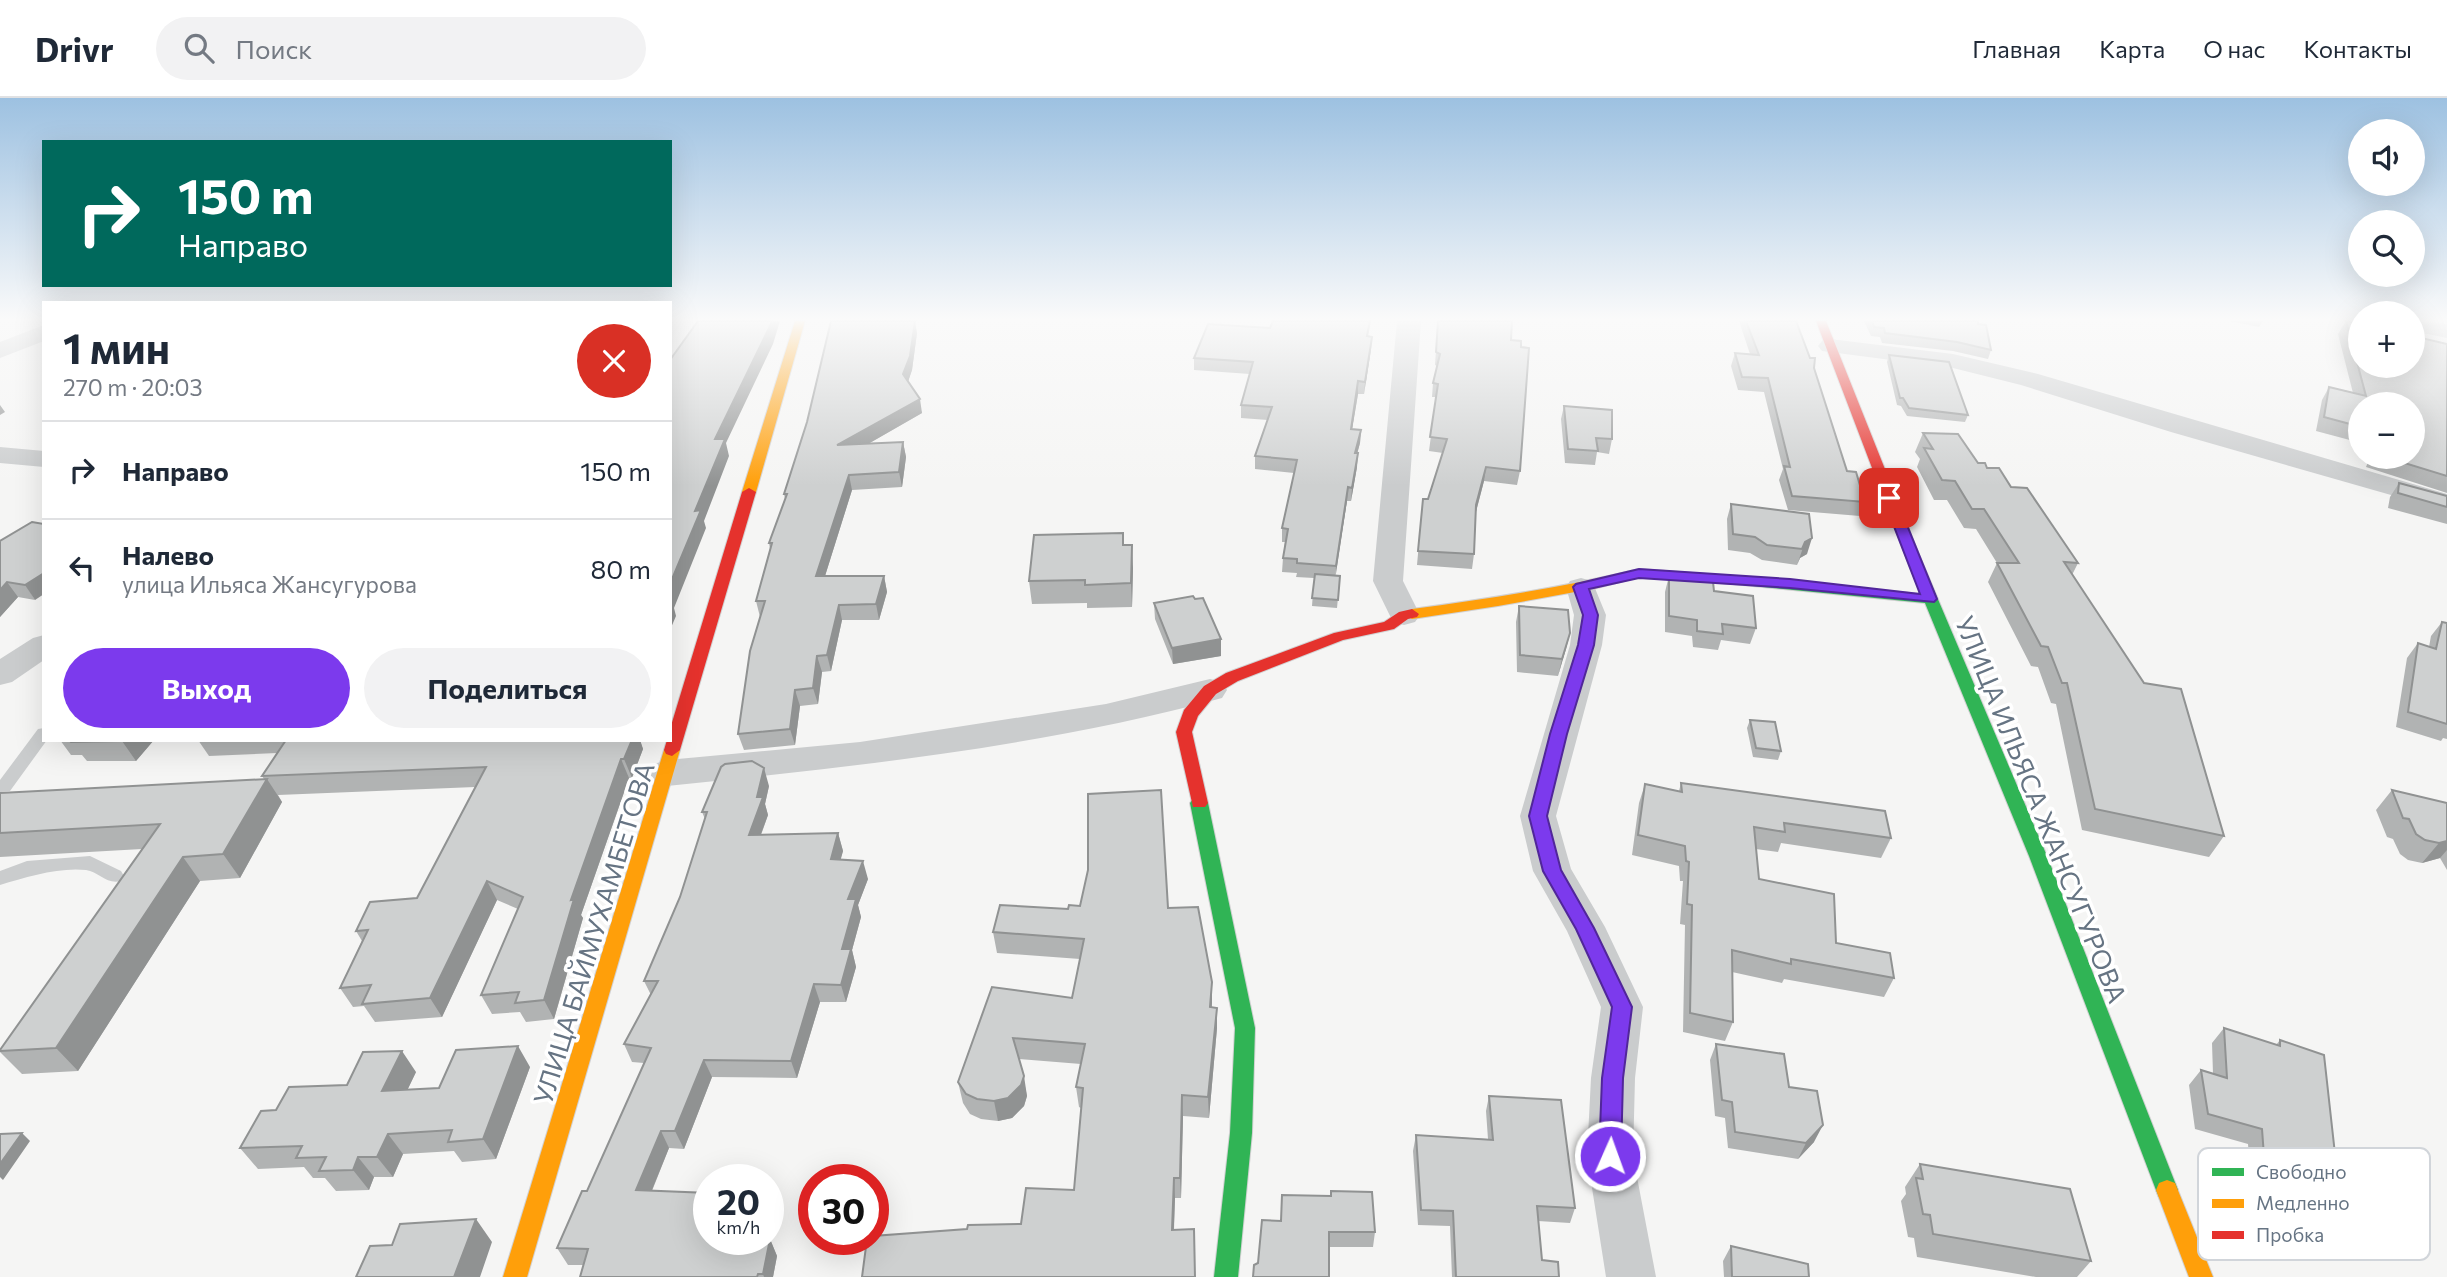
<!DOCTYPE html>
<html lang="ru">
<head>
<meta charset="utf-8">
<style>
  body { margin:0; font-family:Commissioner,sans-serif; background:#f2f2f3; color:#1f2937; height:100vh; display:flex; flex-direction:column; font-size:26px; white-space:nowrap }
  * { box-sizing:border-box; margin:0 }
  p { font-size:23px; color:#747a83 }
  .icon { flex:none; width:38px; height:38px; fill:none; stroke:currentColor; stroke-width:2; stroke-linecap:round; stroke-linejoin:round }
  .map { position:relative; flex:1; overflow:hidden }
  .drawer { position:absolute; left:42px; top:203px; width:630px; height:441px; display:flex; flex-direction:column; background:#fff; border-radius:0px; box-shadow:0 7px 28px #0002 }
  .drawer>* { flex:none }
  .guide { position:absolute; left:42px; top:42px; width:630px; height:147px; border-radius:0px; box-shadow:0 7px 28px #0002; background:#00695c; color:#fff; overflow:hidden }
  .tools { position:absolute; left:2348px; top:21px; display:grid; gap:14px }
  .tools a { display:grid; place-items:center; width:77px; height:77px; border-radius:50%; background:#fff; box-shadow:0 7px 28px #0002; font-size:35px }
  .speed { position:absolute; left:693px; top:1066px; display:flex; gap:14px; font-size:35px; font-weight:700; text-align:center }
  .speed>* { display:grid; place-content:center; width:91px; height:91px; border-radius:50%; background:#fff; box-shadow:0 7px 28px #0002; line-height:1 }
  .speed small { font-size:18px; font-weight:400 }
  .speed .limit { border:10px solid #d22; background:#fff; color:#111 }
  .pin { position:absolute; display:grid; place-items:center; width:60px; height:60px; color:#fff; margin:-30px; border-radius:14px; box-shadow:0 4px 10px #0006 }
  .me { position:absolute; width:77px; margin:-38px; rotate:2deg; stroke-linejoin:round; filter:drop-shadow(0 0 5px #0008) }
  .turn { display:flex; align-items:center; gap:24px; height:147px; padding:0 21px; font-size:32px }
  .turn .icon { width:91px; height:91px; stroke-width:2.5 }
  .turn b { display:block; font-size:49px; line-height:60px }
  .round { display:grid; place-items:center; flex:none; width:74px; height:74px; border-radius:37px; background:#f2f2f3 }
  .summary { display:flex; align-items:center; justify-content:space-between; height:119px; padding:0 21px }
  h1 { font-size:42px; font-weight:700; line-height:52px }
  .button { display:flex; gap:14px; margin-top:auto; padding:14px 21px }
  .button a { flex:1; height:80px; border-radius:42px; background:#7c3aed; color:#fff; font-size:28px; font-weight:700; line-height:80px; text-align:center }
  .button a+a { background:#f2f2f3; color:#1f2937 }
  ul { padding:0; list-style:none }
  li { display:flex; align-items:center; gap:21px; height:98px; padding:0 21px; border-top:2px solid #e0e1e3 }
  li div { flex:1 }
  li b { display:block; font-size:26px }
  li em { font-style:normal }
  header { display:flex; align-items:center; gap:42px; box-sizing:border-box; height:98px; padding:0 35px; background:#fff; border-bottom:2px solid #e0e1e3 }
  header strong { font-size:33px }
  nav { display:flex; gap:38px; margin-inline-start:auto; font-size:24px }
  .search { width:490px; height:63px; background:#f2f2f3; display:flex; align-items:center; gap:18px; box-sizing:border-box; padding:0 24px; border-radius:38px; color:#747a83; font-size:26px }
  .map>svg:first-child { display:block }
</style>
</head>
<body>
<header>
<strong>Drivr</strong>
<div class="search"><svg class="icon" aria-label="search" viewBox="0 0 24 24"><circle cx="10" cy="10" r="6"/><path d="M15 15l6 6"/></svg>Поиск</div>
<nav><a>Главная</a><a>Карта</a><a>О нас</a><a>Контакты</a></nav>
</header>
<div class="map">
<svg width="2447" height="1179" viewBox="0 0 2447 1179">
  <rect width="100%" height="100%" fill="#f5f5f4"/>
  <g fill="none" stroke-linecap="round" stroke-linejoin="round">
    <defs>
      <path id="fast" d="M1913 455 1920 459 2047 758 2178 1092 2175 1099 2167 1102 2159 1099 2156 1092 2029 758 1925 505 1733 486 1726 482 1733 478 1921 496 1906 459Z
        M1199 699 1205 701 1208 705 1255 930 1252 1035 1238 1179H1214L1230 1035 1235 930 1190 705 1193 701Z"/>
      <path id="slow" d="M795 223H805L756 394 754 397H744L742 394Z
        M1639 471 1733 478 1740 482 1733 486 1639 479 1597 490 1498 508 1412 521 1405 516 1412 511C1488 501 1564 489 1639 471Z
        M672 646 680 652 527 1179H503L664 652Z
        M2167 1082 2175 1085 2213 1179H2189L2156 1092 2159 1085Z"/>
      <path id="jam" d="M1816 223H1826L1920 459 1918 462 1913 463 1906 459Z
        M749 390 756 394 680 652 672 658 666 656 664 652 667 642H670V631L742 394Z
        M1412 511 1419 516 1417 519 1408 521 1394 531 1343 542 1238 583 1216 596 1198 618 1192 634 1208 705 1205 709H1193L1176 634 1184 612 1204 588 1226 575 1334 535 1384 524 1399 514Z"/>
    </defs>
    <!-- fast casing -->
    <use href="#fast" stroke="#d1d1d2" stroke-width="2"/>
    <!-- slow casing -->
    <use href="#slow" stroke="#d1d1d2" stroke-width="2"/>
    <!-- jam casing -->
    <use href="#jam" stroke="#d1d1d2" stroke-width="2"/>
    <!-- lane -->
    <path fill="#cacccd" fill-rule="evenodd" d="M44 630V642H47L10 693 0 694V682L38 631Z
      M90 758 121 773 124 778 121 783C107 787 99 774 86 772 59 769 26 779 0 787V773L27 763Z"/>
    <!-- street -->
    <path fill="#cacccd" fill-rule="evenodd" d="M1397 223H1421L1403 483 1420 517 1415 524 1404 527 1393 524 1373 483Z
      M2413 223 2447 226V240L2413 233Z
      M44 227V243L0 260V244Z
      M1830 241 1953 256 2038 276 2447 396V413L2171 334 2021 287 1953 270 1822 253 1818 248 1822 243Z
      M0 349 44 353V369L0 365Z
      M1581 480 1592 483 1606 517 1602 547 1556 718 1571 771 1605 829 1643 909 1635 980 1633 1058 1656 1179H1606L1587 1058 1591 980 1601 909 1567 833 1533 773 1520 718 1570 547 1574 517 1566 489 1570 483Z
      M44 537V562L12 584 0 587V561L33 540Z
      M1210 581 1222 584 1227 592 1222 600C1041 649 853 669 667 688L654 684 649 675 654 666 667 662 860 644 1106 606Z"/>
    <!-- fast -->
    <use href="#fast" fill="#30b455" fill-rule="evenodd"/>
    <!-- slow -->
    <use href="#slow" fill="#ff9f0a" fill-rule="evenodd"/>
    <!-- jam -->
    <use href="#jam" fill="#e5322d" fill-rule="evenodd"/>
  </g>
  <!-- wall -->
  <path fill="#b1b3b3" d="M1438 223 1511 242 1520 373 1517 387 1484 383 1476 414 1474 456 1472 471 1417 467 1423 401H1428L1443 355 1429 353 1436 299H1432L1433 285 1437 268 1435 267Z
    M1739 223H1796L1814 270 1847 373 1865 404 1860 418 1788 412 1779 382 1783 371 1764 294 1738 292 1731 268 1735 255 1750 256Z
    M1864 223H1978L1991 252 1988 261 1953 253 1882 245 1880 239 1871 238Z
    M2229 223H2263L2259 229Z
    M2346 223 2447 246V395L2366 369 2370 359H2413L2361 306V345L2316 333 2322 302 2329 289 2353 295 2338 236Z
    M1270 230 1368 238 1371 251 1364 296H1358L1352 331 1361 332 1360 345 1357 355V369L1351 403H1347L1335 477 1340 478 1337 510 1312 508 1314 480 1296 479 1297 475 1282 474 1283 460 1285 444H1282V430L1294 375 1255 371V358L1268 322 1241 320V307L1250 276 1194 272V260Z
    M917 235 912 272 908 283 922 315 868 346 903 344 906 359 902 389 852 392 825 478H884L887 494 879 522H842L831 573 822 574 818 606 800 608 795 647 744 652 738 636 760 519 756 503 770 451 769 445 785 401 784 396Z
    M1889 257 1968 317 1965 324 1907 318 1901 308 1897 307 1887 264Z
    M1564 308 1612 341 1609 356 1597 354 1595 367 1565 365 1561 321Z
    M1923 335 1987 370 2011 389 2078 465 2072 477 2224 738 2209 759 2082 732 2056 606 2051 605 2038 569 2031 568 1988 484 1997 465 1976 431 1964 430 1947 402H1934L1917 369 1920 361 1915 354Z
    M2399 385 2447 398V426L2388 410 2390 399Z
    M1731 406 1809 416 1807 456 1800 460 1797 467 1762 462 1750 455 1728 452 1727 421Z
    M0 443 35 502 18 499 0 519Z
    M1124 447 1133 470 1132 509 1087 510V505L1032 506 1029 483Z
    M1669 478 1714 493 1756 530 1750 546 1721 542 1718 552 1693 549 1692 538 1665 534V494Z
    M1195 501 1221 541V558L1173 566 1155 521 1154 505Z
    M1519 508 1570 535 1558 578 1517 574 1516 524Z
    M2442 524 2447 525V641L2443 640 2441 643 2396 629 2407 560 2418 545 2429 549 2431 538Z
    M1750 622 1781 653 1778 662 1753 659 1747 630Z
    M60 642H154L136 663H87L82 657H71Z
    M198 642H640L643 651 632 680H629L581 817 583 820 554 921 526 924 520 914 492 916 481 897 518 811 497 802 442 919 375 924 364 908 353 909 340 890 362 843 356 833 417 800 475 689 278 697 282 704 240 780 200 783 78 973 22 976 0 954V952L142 751 0 759V695L264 681 262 678 277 655 209 658Z
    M1681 685 1891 740 1881 760 1781 745 1778 754 1756 751 1759 781 1836 845 1894 880 1884 899 1784 881 1782 885 1732 874 1733 924 1725 943 1683 934 1685 827 1680 826 1683 783H1680L1679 768 1632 757 1639 705 1645 686 1679 693Z
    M769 688 765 706 768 717 761 737 838 735 843 753 840 762 868 781 858 807 861 819 852 852 856 869 846 904H820L797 980 712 979 684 1051 669 1050 652 1093 709 1141H750L749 1143 770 1141 777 1158 773 1179H580L583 1167H568L557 1150 587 1093 644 965 632 964 624 946 651 897 644 883 680 799 705 721 702 714Z
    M2392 692 2447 705V772L2440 760 2422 765 2408 762 2400 756 2393 741 2387 739 2376 712Z
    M1168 810 1212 884V909L1217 910V930L1209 1020 1183 1018 1181 1100H1175L1174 1132 1195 1179 967 1131 1021 1126 1074 1092 1081 1010 1079 1009 1076 989 1081 966 1019 961 1027 998 1024 1008 1012 1020 998 1023 981 1021 970 1016 963 1005 958 984 992 889 1072 900 1080 861 997 855 993 834 1068 811Z
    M2224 930 2276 947 2280 942 2338 1083 2322 1098 2250 1072 2248 1046 2195 1031 2189 987 2201 972 2213 976 2212 945Z
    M1716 946 1789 989 1814 1044 1798 1061 1728 1050 1725 1020 1715 1018 1710 962Z
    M530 969 496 1061 462 1064 454 1053 403 1056 393 1079H374L369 1092 336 1093 325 1080H313L304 1069 258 1071 240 1050 276 1012 347 987 416 974 407 992 439 990Z
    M1489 998 1575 1110 1570 1125 1538 1123 1542 1162 1559 1179H1452L1450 1128 1418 1127 1413 1053 1416 1037 1488 1041 1486 1013Z
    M1920 1066 2091 1163 2077 1179H2036L1917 1159 1914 1140 1908 1139 1901 1103 1906 1096 1905 1089Z
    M1331 1093 1375 1134 1373 1149H1329L1258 1165 1281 1123 1282 1097 1330 1098Z
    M1731 1148 1809 1179H1724L1723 1163Z"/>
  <!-- shaded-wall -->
  <path fill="#909292" d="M772 223H780L773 246 726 345 729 358 704 423 706 430 674 510 676 518 670 532V486L695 413 715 341Z
    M915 223 917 235 912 272 906 290 903 276Z
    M1372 239 1371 251 1364 296 1365 284Z
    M1358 283V296L1350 344 1351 331Z
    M920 301 922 315 840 362 837 347Z
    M0 307 5 314 0 317Z
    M1361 332 1360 345 1354 368 1355 355Z
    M903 344 906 359 902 389 899 374Z
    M1358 355 1357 369 1351 403 1352 390Z
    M1486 369 1484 383 1474 421 1476 407Z
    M849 377 852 392 820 494 816 478Z
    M1348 389 1347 403 1335 482 1336 468Z
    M1812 440 1807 456 1800 460 1797 467 1805 444Z
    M1132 447 1133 470 1132 509 1131 485Z
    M44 475V496L35 502 25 487Z
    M884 478 887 494 879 522 876 506Z
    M7 484 18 499 0 519V492Z
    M839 507 842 522 831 573 827 557Z
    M1570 535 1566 551 1558 578 1562 561Z
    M1221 541V558L1173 566 1172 550Z
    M817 558 822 574 818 606 813 590Z
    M795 592 800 608 795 647 790 631Z
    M124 642H154L136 663 122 643Z
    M631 642H640L643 651 632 680 624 661Z
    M621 661 629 680 581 817 583 820 554 921 544 902 571 802Z
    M764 670 769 688 765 706 768 717 754 755 749 737Z
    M267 681 282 704 240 780 223 756Z
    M838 735 843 753 836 779 831 761Z
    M2447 743V752L2440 760 2422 765 2439 745Z
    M183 759 200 783 78 973 56 950Z
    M863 763 868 781 858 807 861 819 852 852 856 869 846 904 841 887 842 851 848 801Z
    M487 783 497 802 442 919 430 900Z
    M1212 884V904L1210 930V909Z
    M814 886 820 904 797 980 791 963Z
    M1217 910V930L1209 1020 1208 999Z
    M518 948 530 969 496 1061 483 1041Z
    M402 953 416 974 397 1014 382 993Z
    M704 962 712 979 684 1051 675 1033Z
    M1024 978 1027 998 1024 1008 1012 1020 998 1023 994 1003Z
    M1182 997 1183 1018 1181 1100 1180 1080Z
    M1823 1027 1814 1044 1798 1061 1806 1045Z
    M661 1033 669 1050 645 1109 636 1092Z
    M22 1035 30 1043 3 1082 0 1079V1066Z
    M388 1036 403 1056 393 1079 377 1059Z
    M358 1059 374 1079 369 1092 353 1072Z
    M1174 1080 1175 1100 1173 1151 1172 1132Z
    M476 1121 492 1144 480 1179H454Z
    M737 1141H750L744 1160 736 1143Z
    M770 1141 777 1158 773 1179H764L763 1176Z"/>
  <!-- building -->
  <path fill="#ced0d0" stroke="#909292" stroke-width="2" d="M698 223H772L769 230 715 341H725L695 413 701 412 670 486V262Z
    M831 223H915L910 258 903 276 920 301 837 347 903 344 899 374 849 377 816 478H884L876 506 839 507 827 557 817 558 813 590 795 592 790 631 738 636 750 553 765 503H756L772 445H769L787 396H784L807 324Z
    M1273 223H1370L1367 238 1372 239 1365 284 1358 283 1351 331 1361 332 1355 355H1358L1352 390 1348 389 1336 468 1297 465V461L1283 460 1288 431 1282 430 1297 362 1255 358 1272 309 1241 307 1253 264 1194 260 1208 226 1270 230Z
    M1438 223H1512L1511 242 1521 243V249L1529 250 1520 373 1486 369 1476 407 1474 456 1418 453 1423 401H1428L1447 341 1430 339 1438 286 1433 285 1440 256 1436 254Z
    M1746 223H1796L1810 260H1815L1814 270 1847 373 1856 374 1865 404 1792 398 1784 368 1790 369 1768 280 1742 279 1735 255 1759 257Z
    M1872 223H1978V226L1986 227 1991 252 1957 244 1885 235 1884 230 1874 229Z
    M2346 223 2361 226V268H2413V238L2447 246V378L2385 359H2413V306H2361V329L2324 319 2329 289 2366 298Z
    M1889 257 1949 264 1968 317 1909 310 1903 300H1900Z
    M1564 308 1612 312V341L1596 340 1598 353 1568 351Z
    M1923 335 1958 336 1978 365H1985L1987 370H1999L2011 389 2027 390 2078 465 2064 464 2144 585 2181 591 2224 738 2095 711 2067 585H2062L2048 549 2041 548 1997 465H2019L1984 411H1972L1955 383 1942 382 1924 350 1933 351Z
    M2399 385 2447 398V409L2398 395Z
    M1731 406 1809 416 1812 440 1805 444 1802 451 1767 447 1755 439 1733 436Z
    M32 424 44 426V475L25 487 7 484 0 492V443Z
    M1123 435V447H1132L1131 485 1085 487V482L1029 483 1034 437Z
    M1315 476 1340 478 1338 502 1312 500Z
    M1669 478 1713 484 1714 493 1753 498 1756 530 1722 526 1723 536 1697 533V522L1669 518Z
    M1193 498 1195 501 1203 500 1221 541 1172 550 1154 505Z
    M1519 508 1568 512 1570 535 1562 561 1520 557Z
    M2442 524 2447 525V626L2408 614 2418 545 2436 551Z
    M1750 622 1775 624 1781 653 1756 650Z
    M74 642H124L122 643 72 644Z
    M286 642H632L624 661H621L571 802 574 801 544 902 515 905 519 894 481 897 523 799 487 783 430 900 362 906 371 887 340 890 368 832 356 833 370 804 417 800 486 669 262 678Z
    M752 663 764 670 757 699H763L749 737 838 735 831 761 863 763 848 801H856L842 851H851L841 887 814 886 791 963 704 962 675 1033H661L636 1092 709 1095V1141H737L736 1143 770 1141 763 1176H758L757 1179H580L588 1151 557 1150 582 1093H587L651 950 624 946 658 883H644L680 799 707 714H702L721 669 725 666Z
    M267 681 223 756 183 759 56 950 0 953V952L160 726 0 735V695Z
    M1681 685 1885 713 1891 740 1784 725 1785 734 1754 729 1759 781 1834 796 1836 845 1890 855 1894 880 1791 861V866L1732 852 1733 924 1690 915 1692 807 1687 806 1689 764 1686 763 1685 748 1638 737 1645 686 1682 694Z
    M1161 692 1168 810 1198 809 1212 884 1210 909 1217 910 1208 999 1182 997 1180 1080H1174L1172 1132 1194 1131 1195 1179H862L867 1141H873V1138L967 1131 968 1127 1021 1126 1026 1090 1074 1092 1083 990 1076 989 1085 946 1013 940 1024 978 1021 987 1008 1000 994 1003 977 1001 966 996 958 984 992 889 1072 900 1084 841 993 834 1000 807 1068 811 1069 807 1080 808 1088 772V696Z
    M2392 692 2447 705V743L2439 745 2425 742 2416 736 2409 721 2403 720Z
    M2224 930 2280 948V942L2324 957 2338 1083 2264 1058 2262 1031 2208 1016 2201 972 2227 980Z
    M1716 946 1784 956 1789 989 1817 993 1823 1027 1806 1045 1735 1034 1732 1004 1722 1002Z
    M518 948 483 1041 448 1044 452 1032 388 1036 377 1059H358L353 1072 319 1073 326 1059 296 1060 302 1048 240 1050 261 1013 276 1012 289 989 347 987 363 954 402 953 382 993 439 990 456 952Z
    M1489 998 1561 1002 1575 1110 1537 1108 1542 1162 1558 1164 1559 1179H1456L1453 1113 1421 1112 1416 1037 1493 1042Z
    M22 1035 0 1066V1036Z
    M1920 1066 2070 1091 2091 1163 1933 1136 1930 1117 1923 1116 1916 1080 1923 1081Z
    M1331 1093 1372 1094 1375 1134H1329V1179H1253L1254 1167 1258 1165 1262 1122 1281 1123 1282 1097 1331 1098Z
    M476 1121 454 1179H356L370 1148 392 1147 400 1126Z
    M1731 1148 1808 1166 1809 1179H1732Z"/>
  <!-- sky -->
  <linearGradient id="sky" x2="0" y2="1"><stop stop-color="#9dc1e1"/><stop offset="0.57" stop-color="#fafafa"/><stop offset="1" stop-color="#fafafa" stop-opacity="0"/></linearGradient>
  <rect width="2447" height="388" fill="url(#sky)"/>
  <!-- route -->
  <path fill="#7c3aed" stroke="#51269a" stroke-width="2" d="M1889 396 1896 400 1937 501 1934 504 1790 490 1639 480 1589 491 1598 517 1594 547 1567 636 1547 718 1561 772 1594 830 1632 909 1623 980 1621 1058 1617 1066 1610 1069 1602 1066 1599 1058 1602 980 1612 909 1576 831 1543 773 1529 718 1550 636 1578 547 1583 517 1573 489 1576 486 1639 471 1790 481 1920 496 1883 400Z"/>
  <g text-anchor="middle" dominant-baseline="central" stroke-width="7" stroke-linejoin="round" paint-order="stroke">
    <!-- street labels -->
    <g font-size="26" fill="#667483" stroke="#fff">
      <text transform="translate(2042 711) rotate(68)">УЛИЦА ИЛЬЯСА ЖАНСУГУРОВА</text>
      <text transform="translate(593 835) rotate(-73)">УЛИЦА БАЙМУХАМБЕТОВА</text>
    </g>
  </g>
  <!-- legend -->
  <rect x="2198" y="1050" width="232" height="112" rx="10" fill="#fff" stroke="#d1d5da" stroke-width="2"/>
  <rect x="2212" y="1070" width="32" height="8" fill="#30b455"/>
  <rect x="2212" y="1101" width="32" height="9" fill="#ff9f0a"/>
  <rect x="2212" y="1133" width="32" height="8" fill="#e5322d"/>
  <g font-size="19" fill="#667483">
    <text x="2256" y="1081">Свободно</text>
    <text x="2256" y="1112">Медленно</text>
    <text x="2256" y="1144">Пробка</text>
  </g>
</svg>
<div class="tools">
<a><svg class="icon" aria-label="sound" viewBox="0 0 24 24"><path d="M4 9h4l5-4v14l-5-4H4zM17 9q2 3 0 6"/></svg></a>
<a><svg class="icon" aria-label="search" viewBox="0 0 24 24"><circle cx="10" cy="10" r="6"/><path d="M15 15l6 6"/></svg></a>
<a>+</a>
<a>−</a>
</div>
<div class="speed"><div>20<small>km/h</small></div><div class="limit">30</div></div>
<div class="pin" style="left:1889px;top:400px;background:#d93025"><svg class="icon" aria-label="arrive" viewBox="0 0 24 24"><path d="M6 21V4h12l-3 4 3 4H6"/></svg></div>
<svg class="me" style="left:1610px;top:1058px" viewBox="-20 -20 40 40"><circle r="17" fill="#7c3aed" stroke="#fff" stroke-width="3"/><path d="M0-11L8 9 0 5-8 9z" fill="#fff"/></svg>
<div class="guide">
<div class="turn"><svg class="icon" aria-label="right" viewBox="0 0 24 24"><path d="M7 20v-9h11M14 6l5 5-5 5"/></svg><div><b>150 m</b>Направо</div></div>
</div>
<section class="drawer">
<div class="summary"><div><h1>1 мин</h1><p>270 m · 20:03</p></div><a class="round" style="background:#d93025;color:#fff"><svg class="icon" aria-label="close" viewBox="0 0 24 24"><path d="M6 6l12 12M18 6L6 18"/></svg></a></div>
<ul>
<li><svg class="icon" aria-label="right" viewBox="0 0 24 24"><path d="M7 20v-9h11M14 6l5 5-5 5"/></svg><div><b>Направо</b></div><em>150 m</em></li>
<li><svg class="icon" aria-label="left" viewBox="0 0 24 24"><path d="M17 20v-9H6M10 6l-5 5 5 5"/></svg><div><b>Налево</b><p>улица Ильяса Жансугурова</p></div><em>80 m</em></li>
</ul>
<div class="button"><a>Выход</a><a>Поделиться</a></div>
</section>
</div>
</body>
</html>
